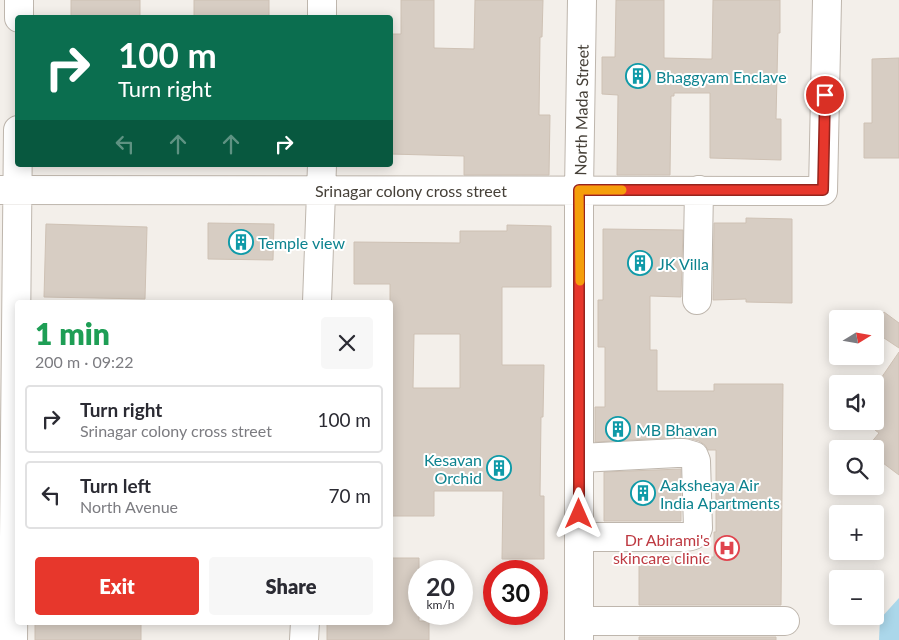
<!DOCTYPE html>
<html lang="en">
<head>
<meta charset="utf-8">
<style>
  body { margin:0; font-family:Lato,sans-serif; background:#f7f7f7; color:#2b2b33; height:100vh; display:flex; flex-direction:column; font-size:19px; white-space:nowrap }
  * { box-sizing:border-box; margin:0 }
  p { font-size:16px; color:#7c7c81 }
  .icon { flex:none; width:28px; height:28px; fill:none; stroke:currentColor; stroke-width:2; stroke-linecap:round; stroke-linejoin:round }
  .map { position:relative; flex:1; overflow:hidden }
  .sheet { position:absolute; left:15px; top:300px; width:378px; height:325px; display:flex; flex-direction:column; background:#fff; border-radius:5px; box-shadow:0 2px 12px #0003 }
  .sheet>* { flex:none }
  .hud { position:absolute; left:15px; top:15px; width:378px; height:152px; border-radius:5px; box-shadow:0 2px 12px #0003; background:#0b6e4f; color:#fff; overflow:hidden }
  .needle { width:32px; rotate:79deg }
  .tools { position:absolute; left:829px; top:310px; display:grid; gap:10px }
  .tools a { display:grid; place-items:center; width:55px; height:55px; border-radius:5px; background:#fff; box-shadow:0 2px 12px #0003; font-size:25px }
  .speed { position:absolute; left:408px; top:560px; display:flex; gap:10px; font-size:25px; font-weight:700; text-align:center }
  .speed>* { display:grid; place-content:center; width:65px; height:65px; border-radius:50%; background:#fff; box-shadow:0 2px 12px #0003; line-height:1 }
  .speed small { font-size:12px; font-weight:400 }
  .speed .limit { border:8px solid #d22; background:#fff; color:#111 }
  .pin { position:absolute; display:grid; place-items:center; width:42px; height:42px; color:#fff; margin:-21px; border:2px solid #fff; border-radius:50%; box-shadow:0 1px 5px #0007 }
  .me { position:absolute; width:55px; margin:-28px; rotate:0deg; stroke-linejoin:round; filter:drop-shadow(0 0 4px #0008) }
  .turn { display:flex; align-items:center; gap:18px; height:105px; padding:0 20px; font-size:22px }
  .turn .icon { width:65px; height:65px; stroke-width:2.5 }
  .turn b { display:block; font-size:35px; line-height:42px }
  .lanes { display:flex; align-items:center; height:48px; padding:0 20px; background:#0003; justify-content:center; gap:25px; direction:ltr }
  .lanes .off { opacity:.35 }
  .round { display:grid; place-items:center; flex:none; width:52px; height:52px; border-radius:5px; background:#f7f7f7 }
  .summary { display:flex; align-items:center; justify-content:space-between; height:85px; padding:0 20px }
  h1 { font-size:30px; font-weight:800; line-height:38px; color:#1e9e55 }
  .primary-button { display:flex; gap:10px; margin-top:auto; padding:10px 20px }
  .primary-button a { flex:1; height:58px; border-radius:5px; background:#e7372c; color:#fff; font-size:20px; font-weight:800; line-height:58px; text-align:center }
  .primary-button a+a { background:#f7f7f7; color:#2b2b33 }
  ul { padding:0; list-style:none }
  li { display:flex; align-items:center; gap:15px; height:68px; margin:0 10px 8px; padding:0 10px; border:2px solid #e1e1e2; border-radius:5px }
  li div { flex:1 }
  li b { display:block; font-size:19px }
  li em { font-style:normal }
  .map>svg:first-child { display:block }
</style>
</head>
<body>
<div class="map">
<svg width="899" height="640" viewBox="0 0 899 640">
  <rect width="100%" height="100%" fill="#f3efea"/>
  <!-- water -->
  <path fill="#abd7ea" d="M899 598V640H879L880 619Z"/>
  <!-- building -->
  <path fill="#d7cdc3" stroke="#cec1b4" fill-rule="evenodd" d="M71 0H140V18H71Z
    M194 0H269V18H194Z
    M401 0H434V48L474 49 475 0H543L542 37H540L539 115H550L549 175H464V156L390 154V34H401Z
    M616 0H664V58L707 59H712L713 0H780V33H778L776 119H781V160L710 158V93H674V96H671L670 175H617L618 95 602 94V57H615Z
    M899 58V158H864V123H872V59Z
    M746 218 792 219V303L746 302V299L713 300 714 223H746Z
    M208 223 274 224 273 260 208 259Z
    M46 224 147 227 145 299 44 297Z
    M507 225 551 226V287H502V365H544L543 417H541L540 496H544V559H502L503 491H434V516H390V284H354V242L460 243V231H507ZM414 334H460V388H413Z
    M603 229 683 230 681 297 650 296V350H657V391H714V384H783L781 605H639V557H714V532H716V450H708L705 445 699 441 684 437 595 442V407H605V347H598V300H603Z
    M884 312 899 323V348L875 332V326Z
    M899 352V475L875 457V449H866L879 433 875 430V387Z
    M681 469V521H604V472Z
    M390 558H419V621H429V640H327V622H390Z
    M35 622H141V640H35Z
    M639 637H776V640H639Z"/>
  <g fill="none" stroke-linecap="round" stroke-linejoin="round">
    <defs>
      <path id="minor" d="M19 18V0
        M322 18V0
        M0 190 823 191 827 0
        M697 300 699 190
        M317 302 322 165
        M579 537H686C693 536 696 535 698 528L696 461 694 456 684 453H677L580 458
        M579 621H785
        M13 640 18 130
        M304 640 305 622
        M579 640V190L582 0"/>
    </defs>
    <!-- minor casing -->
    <use href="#minor" stroke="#beb6ad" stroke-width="30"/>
    <!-- minor -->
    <use href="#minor" stroke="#fff" stroke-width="28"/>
  </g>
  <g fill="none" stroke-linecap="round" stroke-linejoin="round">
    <defs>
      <path id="route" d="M579 514V190H823L825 95"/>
    </defs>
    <!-- route casing -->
    <use href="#route" stroke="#96241d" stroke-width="12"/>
    <!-- route -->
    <use href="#route" stroke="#e7372c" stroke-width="9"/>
    <!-- slow -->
    <path stroke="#f59e0b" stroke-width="9" d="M580 281 579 190H622"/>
  </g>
  <!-- icons -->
  <defs>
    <symbol id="building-ring" viewBox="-11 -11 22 22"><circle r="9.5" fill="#fff" stroke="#0f9aa8" stroke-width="1.5"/><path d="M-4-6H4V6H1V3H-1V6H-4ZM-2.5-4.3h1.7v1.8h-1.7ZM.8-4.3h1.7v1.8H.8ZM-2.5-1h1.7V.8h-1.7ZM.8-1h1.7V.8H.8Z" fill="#0f9aa8"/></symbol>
    <symbol id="hospital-ring" viewBox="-11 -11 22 22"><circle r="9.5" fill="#fff" stroke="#e0444e" stroke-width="1.5"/><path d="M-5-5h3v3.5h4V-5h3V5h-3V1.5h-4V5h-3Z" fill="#e0444e"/></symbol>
  </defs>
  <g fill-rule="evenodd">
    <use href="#building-ring" x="624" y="62" width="28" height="28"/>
    <use href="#building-ring" x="227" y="228" width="28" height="28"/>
    <use href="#building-ring" x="626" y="249" width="28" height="28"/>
    <use href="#building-ring" x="604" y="415" width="28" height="28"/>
    <use href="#building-ring" x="485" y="454" width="28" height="28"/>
    <use href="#building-ring" x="629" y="479" width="28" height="28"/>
    <use href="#hospital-ring" x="713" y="534" width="28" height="28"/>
  </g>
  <g text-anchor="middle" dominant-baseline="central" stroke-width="4" stroke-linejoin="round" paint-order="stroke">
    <!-- culture labels -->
    <g font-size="16" fill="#0d838f" stroke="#fff" text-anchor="start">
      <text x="656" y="76">Bhaggyam Enclave</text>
      <text x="258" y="242">Temple view</text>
      <text x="658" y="263">JK Villa</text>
      <text x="636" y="429">MB Bhavan</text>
      <text x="482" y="459" text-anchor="end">Kesavan<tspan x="482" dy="18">Orchid</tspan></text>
      <text x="660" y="484">Aaksheaya Air<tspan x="660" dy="18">India Apartments</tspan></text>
    </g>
    <!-- street labels -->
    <g font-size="16" fill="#464038" stroke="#fff">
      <text transform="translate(581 110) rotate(-89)">North Mada Street</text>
      <text x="411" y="190">Srinagar colony cross street</text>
    </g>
    <!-- health labels -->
    <g font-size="16" fill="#be3a42" stroke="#fff" text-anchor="end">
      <text x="710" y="539">Dr Abirami's<tspan x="710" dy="18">skincare clinic</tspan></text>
    </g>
  </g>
</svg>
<div class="tools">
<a><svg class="needle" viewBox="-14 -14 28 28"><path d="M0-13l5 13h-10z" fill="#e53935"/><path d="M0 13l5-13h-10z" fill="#7c7c81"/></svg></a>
<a><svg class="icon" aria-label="sound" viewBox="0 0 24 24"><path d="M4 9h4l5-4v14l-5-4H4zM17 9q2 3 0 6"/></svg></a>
<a><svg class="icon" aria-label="search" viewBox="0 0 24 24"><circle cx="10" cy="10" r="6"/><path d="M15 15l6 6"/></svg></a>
<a>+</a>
<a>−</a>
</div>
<div class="speed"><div>20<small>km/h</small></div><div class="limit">30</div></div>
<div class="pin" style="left:825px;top:95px;background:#d93025"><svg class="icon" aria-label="arrive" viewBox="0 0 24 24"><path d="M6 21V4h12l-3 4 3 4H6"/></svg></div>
<svg class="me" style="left:579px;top:514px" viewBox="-20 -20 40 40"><path d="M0-17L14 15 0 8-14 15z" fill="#e7372c" stroke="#fff" stroke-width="4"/></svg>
<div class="hud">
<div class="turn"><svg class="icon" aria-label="right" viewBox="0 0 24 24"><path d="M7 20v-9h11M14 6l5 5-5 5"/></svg><div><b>100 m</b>Turn right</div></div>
<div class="lanes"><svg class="icon off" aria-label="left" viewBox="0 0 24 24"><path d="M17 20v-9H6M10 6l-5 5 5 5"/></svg><svg class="icon off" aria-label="ahead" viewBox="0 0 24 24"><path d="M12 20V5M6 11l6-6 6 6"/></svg><svg class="icon off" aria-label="ahead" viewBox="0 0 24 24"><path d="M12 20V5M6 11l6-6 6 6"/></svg><svg class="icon" aria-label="right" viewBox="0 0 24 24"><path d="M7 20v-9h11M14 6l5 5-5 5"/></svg></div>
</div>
<section class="sheet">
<div class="summary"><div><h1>1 min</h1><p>200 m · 09:22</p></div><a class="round"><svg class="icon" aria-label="close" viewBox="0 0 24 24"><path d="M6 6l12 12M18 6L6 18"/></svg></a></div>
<ul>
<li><svg class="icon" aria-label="right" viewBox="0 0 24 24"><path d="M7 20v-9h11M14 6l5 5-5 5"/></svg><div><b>Turn right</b><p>Srinagar colony cross street</p></div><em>100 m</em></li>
<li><svg class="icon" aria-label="left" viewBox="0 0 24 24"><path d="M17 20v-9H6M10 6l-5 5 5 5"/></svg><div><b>Turn left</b><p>North Avenue</p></div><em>70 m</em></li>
</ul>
<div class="primary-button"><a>Exit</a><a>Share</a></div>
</section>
</div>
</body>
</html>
